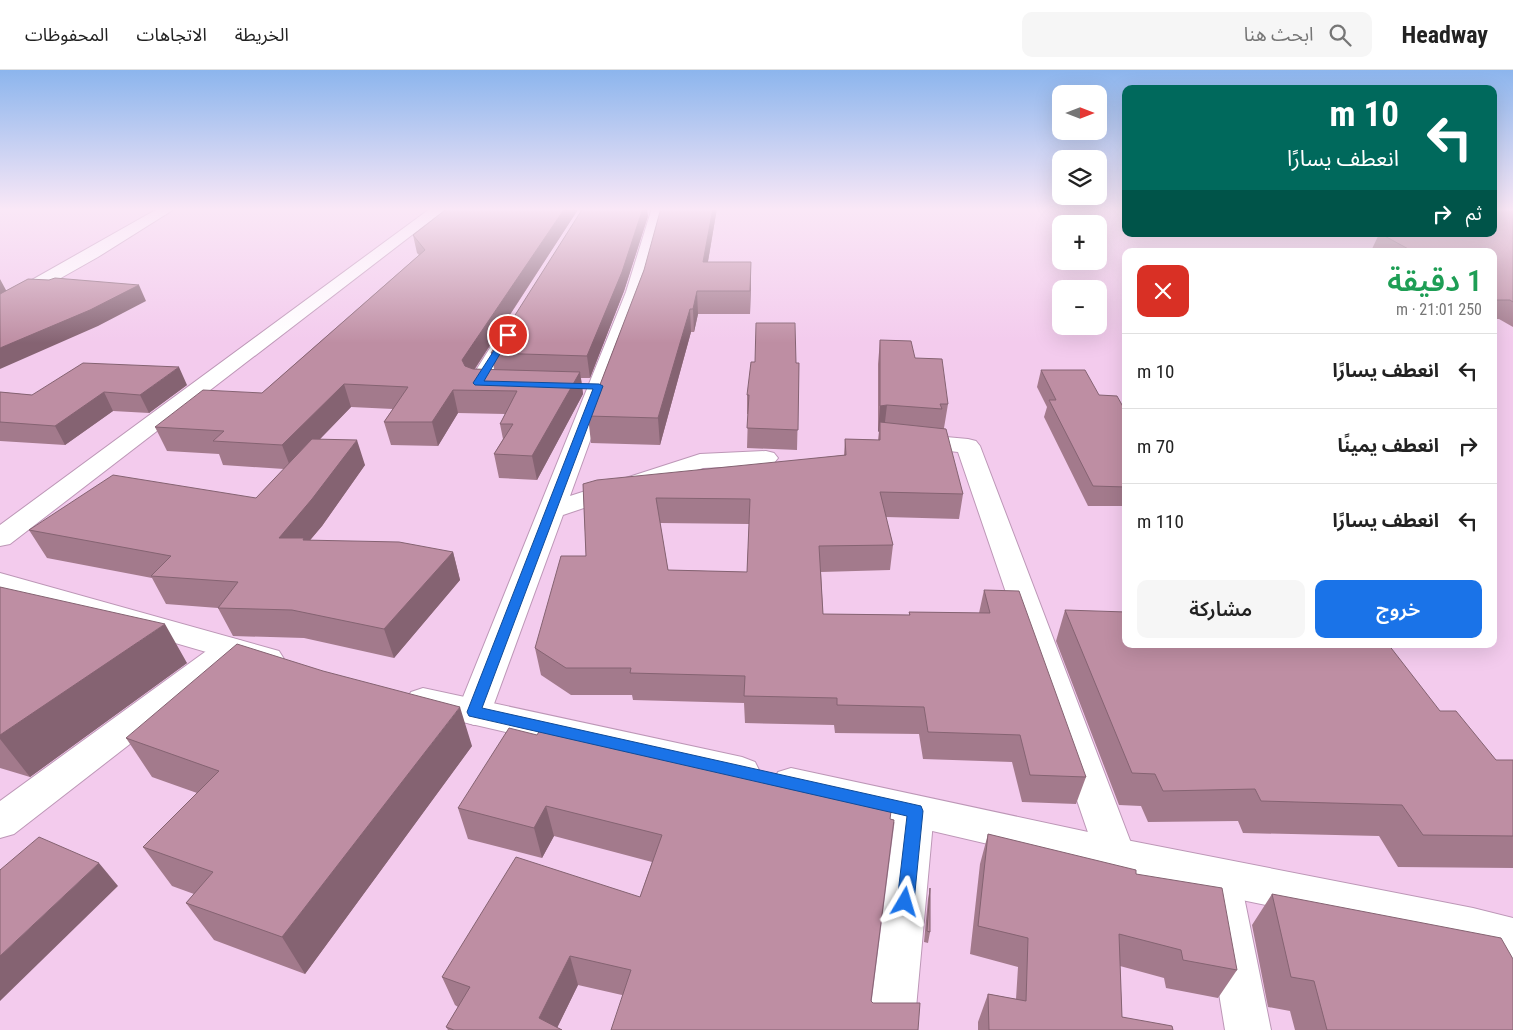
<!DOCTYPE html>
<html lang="ar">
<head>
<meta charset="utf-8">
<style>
  body { margin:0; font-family:"Roboto Condensed","Noto Sans Arabic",sans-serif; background:#f6f6f6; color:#222; direction:rtl; height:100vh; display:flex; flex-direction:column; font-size:19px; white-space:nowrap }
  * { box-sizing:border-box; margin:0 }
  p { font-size:16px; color:#767676 }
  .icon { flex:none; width:28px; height:28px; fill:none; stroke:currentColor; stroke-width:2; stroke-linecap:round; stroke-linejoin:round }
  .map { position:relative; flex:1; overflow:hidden; direction:ltr }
  .side { position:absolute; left:1122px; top:178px; width:375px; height:400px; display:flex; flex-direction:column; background:#fff; border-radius:10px; box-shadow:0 5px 20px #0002; direction:rtl }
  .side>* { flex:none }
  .guide { position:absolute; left:1122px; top:15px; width:375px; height:152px; border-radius:10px; box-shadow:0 5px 20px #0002; direction:rtl; background:#00695c; color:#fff; overflow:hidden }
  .needle { width:32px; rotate:90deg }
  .controls { position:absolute; left:1052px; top:15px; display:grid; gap:10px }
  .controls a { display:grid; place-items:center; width:55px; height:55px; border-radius:10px; background:#fff; box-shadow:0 5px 20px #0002; font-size:25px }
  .pin { position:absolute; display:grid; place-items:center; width:42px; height:42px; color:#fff; margin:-21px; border:2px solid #fff; border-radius:50%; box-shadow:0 1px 5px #0007 }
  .me { position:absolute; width:55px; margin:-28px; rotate:7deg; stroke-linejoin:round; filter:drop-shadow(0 0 4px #0008) }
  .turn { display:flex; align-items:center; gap:18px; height:105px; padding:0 15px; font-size:22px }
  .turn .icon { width:65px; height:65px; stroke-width:2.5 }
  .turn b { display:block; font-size:35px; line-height:42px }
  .then { display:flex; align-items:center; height:48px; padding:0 15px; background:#0003; gap:10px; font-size:19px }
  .round { display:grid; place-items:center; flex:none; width:52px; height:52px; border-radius:10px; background:#f6f6f6 }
  .head { display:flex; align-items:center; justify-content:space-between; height:85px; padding:0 15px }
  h1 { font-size:30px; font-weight:600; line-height:38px; color:#1e9e55 }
  .cta { display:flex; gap:10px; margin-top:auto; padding:10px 15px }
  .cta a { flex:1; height:58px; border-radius:10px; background:#1a73e8; color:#fff; font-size:20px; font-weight:600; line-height:58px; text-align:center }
  .cta a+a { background:#f6f6f6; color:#222 }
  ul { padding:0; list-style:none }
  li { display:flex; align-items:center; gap:15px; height:75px; padding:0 15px; border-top:1px solid #e0e0e0 }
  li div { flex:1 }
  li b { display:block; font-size:19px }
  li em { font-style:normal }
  header { display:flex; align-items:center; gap:30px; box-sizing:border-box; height:70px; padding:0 25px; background:#fff; border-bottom:1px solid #e0e0e0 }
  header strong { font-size:24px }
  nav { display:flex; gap:28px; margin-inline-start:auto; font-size:18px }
  .search { width:350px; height:45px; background:#f6f6f6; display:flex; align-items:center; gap:12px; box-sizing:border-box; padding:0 18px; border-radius:10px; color:#767676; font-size:19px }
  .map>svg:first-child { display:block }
</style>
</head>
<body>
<header>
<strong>Headway</strong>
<div class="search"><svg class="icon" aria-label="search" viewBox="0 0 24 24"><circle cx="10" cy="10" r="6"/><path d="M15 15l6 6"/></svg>ابحث هنا</div>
<nav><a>الخريطة</a><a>الاتجاهات</a><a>المحفوظات</a></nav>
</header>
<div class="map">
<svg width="1513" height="960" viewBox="0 0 1513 960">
  <rect width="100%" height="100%" fill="#f3cbed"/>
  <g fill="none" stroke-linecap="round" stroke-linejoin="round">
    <defs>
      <path id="minor" d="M159 138H176L98 187 6 239 0 240V228Z
        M431 138H447L10 474 0 476V455Z
        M649 138H664L665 140 644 222 570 426 700 384 766 381 774 383 778 388 774 393 766 395 703 398 563 445 491 642 486 651 474 655 462 651 457 642 626 222 651 141Z
        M512 252 519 254 521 258 492 307 507 310 510 314 507 318 500 320 471 317 468 313 505 254Z
        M913 364 968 369 976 371 980 376 1136 786 1130 798 1116 804 1102 798 1096 786 958 382 905 376 901 371 905 366Z
        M231 568 242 571 247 579 242 587 14 764 0 768V731L220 571Z
        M915 725 928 730 934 741 914 960H868L896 741 902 730Z
        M1220 789 1234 794 1240 807 1271 960H1225L1200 807 1206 794Z"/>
      <path id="tertiary" d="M0 503 279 581 284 589 279 597 268 600 0 522Z
        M423 618 742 687 755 692 760 702 755 712 742 717 411 640 406 631 411 622Z
        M791 698 1116 768 1473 838 1513 848V890L1473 878 1116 804 791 728 778 724 773 713 778 702Z"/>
    </defs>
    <!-- minor casing -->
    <use href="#minor" stroke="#bd97b7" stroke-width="2"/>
    <!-- tertiary casing -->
    <use href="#tertiary" stroke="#bd97b7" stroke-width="2"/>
    <!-- minor -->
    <use href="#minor" fill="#fff" fill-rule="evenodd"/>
    <!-- tertiary -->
    <use href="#tertiary" fill="#fff" fill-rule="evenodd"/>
  </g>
  <!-- wall -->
  <path fill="#a37a8c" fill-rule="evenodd" d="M448 138H579L475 299H494L491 283 648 146 624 221 590 308H581L583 324 537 410 499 408 494 384 503 369 500 354 505 344 458 343 438 376 391 375 384 352 393 339 351 337 320 369 365 395 322 456 310 470 453 482 460 510 394 588 304 568 233 566 218 538 166 534 152 508 47 488 29 460 256 428 284 399 223 395 219 384 167 381 155 357 262 323 419 185 417 183 413 165Z
    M717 138 708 192H751L750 244H698L694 262H691L660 375 591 373 588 346 644 200Z
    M1513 138V257L1499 249H1494V181H1375L1372 179 1379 164H1494Z
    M880 270 915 288 948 334 944 358 963 424 959 449 886 447 893 475 890 500 821 502 823 544 909 545V542L979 543 984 520 1086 707 1076 734 1022 732 1012 692 923 689 919 664 835 663 834 655 745 653 744 633 633 630 632 625H571L541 605 535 578 586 486 583 414 844 385 845 369 878 370 879 361 878 362V294ZM660 453 749 454 747 502 668 500Z
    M796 293H799L797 380 747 378 748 344H747V325Z
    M1041 300 1099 325 1126 342V436H1088L1044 347 1047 337 1037 317Z
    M187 315 149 343 113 341 65 375 0 371V322L32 325Z
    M0 517 187 593 30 707 0 698Z
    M1065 540 1126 574 1440 641 1496 690H1513V798L1398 797 1379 766 1243 763 1238 751 1148 752 1141 736 1119 735 1056 571Z
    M586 663 587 668 829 723 871 931 873 933 918 960 622 925 578 915 557 958 562 960H448L446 957 458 937 455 935 442 907 640 827 652 792 554 766 542 788 468 769 458 738 537 665Z
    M126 668 472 676 305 904 214 870 186 833 194 824 172 816 143 777 197 723 152 707Z
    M988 764 1136 804 1237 900 1218 928 1166 918 1164 908 1120 896 1122 947 1173 960H978V952L988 924 1016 929 1018 897 970 884 980 794Z
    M930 818V862L928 873 924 872 928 829Z
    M1272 824 1513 960H1295L1290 941 1268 937 1252 855Z"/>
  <!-- shaded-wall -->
  <path fill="#856372" d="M565 138H579L466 312 462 290Z
    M643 138H647L648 146 624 221 590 308 587 286Z
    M713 138H717L704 214 703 192Z
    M751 192V214L750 244V221Z
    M0 209 7 222 0 227Z
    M139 215 146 231 98 256 0 299V278Z
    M697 221 698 244 694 262 693 239Z
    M690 239 691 262 660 375 658 348Z
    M179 297 187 315 149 343 140 325Z
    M580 302 583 324 537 410 532 386Z
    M344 314 351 337 291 399 282 375Z
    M453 320 458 343 438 376 432 352Z
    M104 322 113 341 65 375 55 356Z
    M887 335 884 360 880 352 879 361 878 362 880 336Z
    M357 370 365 395 322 456 306 475 279 468Z
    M453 482 460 510 394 588 384 559Z
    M165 554 187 593 30 707 0 669V665Z
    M460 637 472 676 305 904 282 867Z
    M546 736 554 766 542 788 534 758Z
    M99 793 118 816 0 931V886Z
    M570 886 578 915 556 960 539 948Z"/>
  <!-- building -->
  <path fill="#be8ea3" stroke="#856372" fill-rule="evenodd" d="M448 138H565L462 290 465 296 473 299 580 302 532 386 494 384 513 354H500L517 321 453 320 432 352H384L408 317 344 314 282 375 213 371 224 361 155 357 203 320 262 323 425 180 413 165Z
    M583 138H643L622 202 587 286 491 283Z
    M661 138H713L703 192H751L750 221H697L693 239H690L658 348 588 346 644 200Z
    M1494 138H1513V232L1510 230H1497L1494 228V181H1412L1381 164H1494Z
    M55 208 139 215 90 240 0 278V224L28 209 49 210Z
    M756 253H795L796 293H799L798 360 747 358 749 325H747L751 292H755Z
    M880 270 911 271 915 288 942 289 948 334H940L942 339 887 335 880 336Z
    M83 293 179 297 140 325 104 322 55 356 0 352V322L32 325Z
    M1041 300H1085L1099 325 1117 326 1126 342V417L1093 416 1049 330H1056Z
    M880 352 946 359 963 424 880 422 893 475 819 476 823 544 910 545 909 542 990 543 984 520 1019 521 1086 707 1030 705 1020 665 928 662 924 637 837 635V628L744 626 745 606 630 603 631 598H566L535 578 561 486H586L583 414 597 410 846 385 845 369 880 370ZM656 428 750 429 747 502 668 500Z
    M312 369 357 370 312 429 279 468H304L303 470 399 472 453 482 384 559 292 540 218 538 238 512 151 506 171 486 29 460 113 405 256 428Z
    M0 517 165 554 0 665Z
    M1065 540 1126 542V574H1388L1440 641H1456L1496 690H1513V766L1423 765 1402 735 1261 731 1255 719 1163 721 1155 704 1132 703Z
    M237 574 323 601 460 637 282 867 186 833 213 802 143 777 219 701 126 668Z
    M544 653 586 663 584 667 704 694 706 690 829 718 828 722 892 734 890 749 894 750 871 931 873 933H920L918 960H611L631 900 570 886 539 948 562 960H454L446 957 470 917 442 907 516 787 640 827 662 765 546 736 534 758 458 738 509 658 537 665Z
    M988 764 1136 800V804L1222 818 1237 900 1183 890 1181 880 1119 864 1122 947 1172 956 1173 960H989L988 924 1026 931 1028 868 978 856Z
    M39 767 99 793 0 886V800Z
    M930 818V862L927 861Z
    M1272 824 1501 868 1513 889V960H1327L1314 911 1291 907Z"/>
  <!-- sky -->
  <linearGradient id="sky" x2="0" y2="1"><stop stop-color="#8cb5ed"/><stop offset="0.51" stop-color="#fae8f7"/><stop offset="1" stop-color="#fae8f7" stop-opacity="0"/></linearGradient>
  <rect width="1513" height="273" fill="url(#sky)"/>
  <!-- route -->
  <path fill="#1a73e8" stroke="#114b97" d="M508 263 511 265 484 311 599 314 603 316 482 638 921 736 923 741 914 832 911 838 905 840 899 838 897 832 907 746 469 646 467 642 593 319 475 315 473 313 504 265Z"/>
</svg>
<div class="controls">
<a><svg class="needle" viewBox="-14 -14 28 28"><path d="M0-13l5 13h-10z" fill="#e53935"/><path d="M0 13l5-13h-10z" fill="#767676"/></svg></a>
<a><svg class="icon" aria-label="layers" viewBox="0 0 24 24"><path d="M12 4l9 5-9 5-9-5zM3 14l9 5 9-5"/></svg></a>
<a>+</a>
<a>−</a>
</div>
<div class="pin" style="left:508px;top:265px;background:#d93025"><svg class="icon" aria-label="arrive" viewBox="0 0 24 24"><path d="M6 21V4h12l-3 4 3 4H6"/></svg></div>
<svg class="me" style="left:905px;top:832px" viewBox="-20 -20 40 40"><path d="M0-17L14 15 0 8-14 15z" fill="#1a73e8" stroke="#fff" stroke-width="4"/></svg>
<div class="guide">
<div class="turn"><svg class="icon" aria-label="left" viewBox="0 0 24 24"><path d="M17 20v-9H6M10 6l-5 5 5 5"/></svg><div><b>10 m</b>انعطف يسارًا</div></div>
<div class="then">ثم<svg class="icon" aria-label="right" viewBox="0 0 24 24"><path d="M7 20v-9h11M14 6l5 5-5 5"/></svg></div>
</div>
<section class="side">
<div class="head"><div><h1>1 دقيقة</h1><p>250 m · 21:01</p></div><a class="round" style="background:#d93025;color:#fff"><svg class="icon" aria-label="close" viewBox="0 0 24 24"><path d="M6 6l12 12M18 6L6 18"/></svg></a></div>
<ul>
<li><svg class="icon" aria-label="left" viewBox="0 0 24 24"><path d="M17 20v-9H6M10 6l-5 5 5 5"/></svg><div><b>انعطف يسارًا</b></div><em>10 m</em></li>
<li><svg class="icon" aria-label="right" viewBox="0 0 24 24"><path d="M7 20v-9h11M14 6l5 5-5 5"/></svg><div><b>انعطف يمينًا</b></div><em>70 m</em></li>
<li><svg class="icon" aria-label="left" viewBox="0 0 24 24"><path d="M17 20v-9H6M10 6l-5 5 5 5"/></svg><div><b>انعطف يسارًا</b></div><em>110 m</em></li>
</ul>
<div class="cta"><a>خروج</a><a>مشاركة</a></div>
</section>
</div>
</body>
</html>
